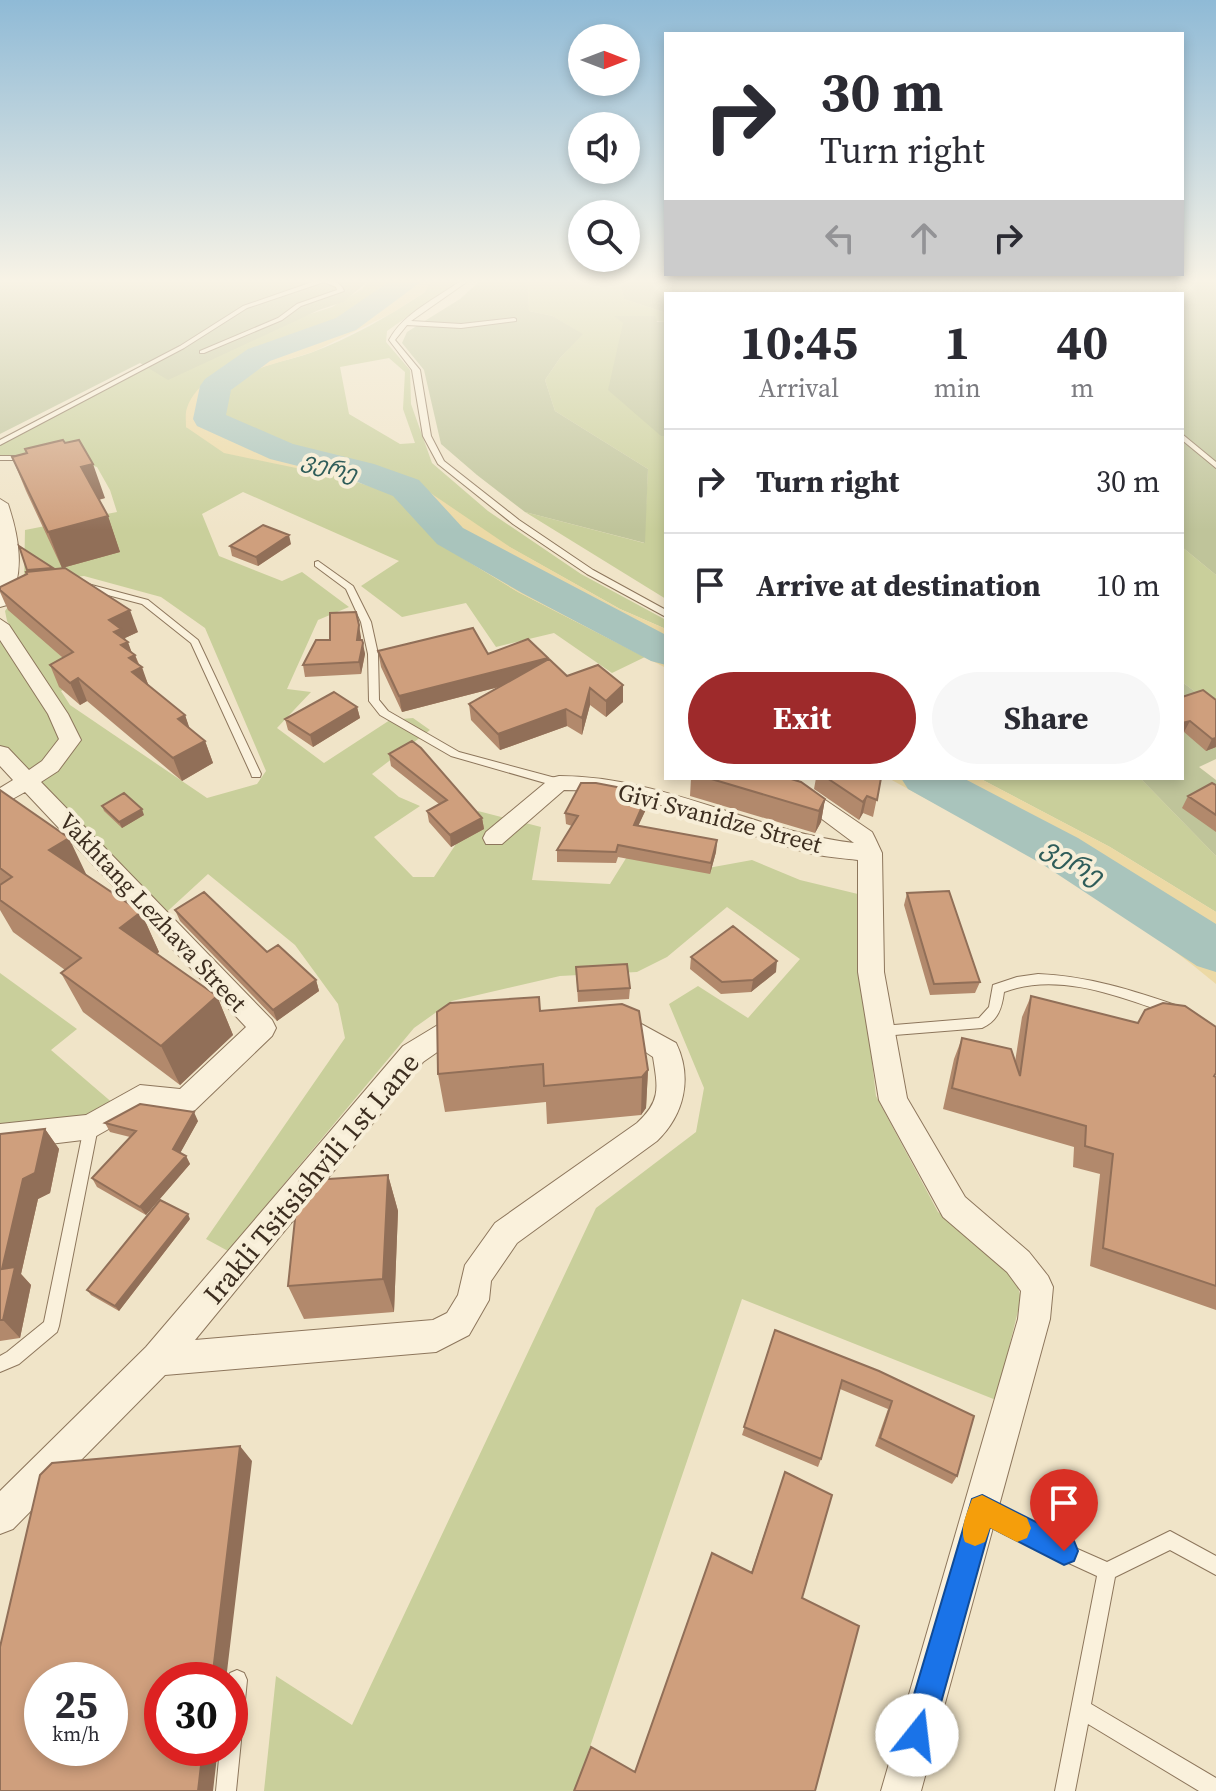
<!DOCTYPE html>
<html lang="en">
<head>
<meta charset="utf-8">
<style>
  body { margin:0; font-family:"Source Serif 4","Noto Sans Georgian",serif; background:#f7f7f7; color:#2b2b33; height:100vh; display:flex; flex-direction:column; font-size:30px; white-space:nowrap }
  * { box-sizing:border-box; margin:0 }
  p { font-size:26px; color:#7c7c81 }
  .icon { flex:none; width:44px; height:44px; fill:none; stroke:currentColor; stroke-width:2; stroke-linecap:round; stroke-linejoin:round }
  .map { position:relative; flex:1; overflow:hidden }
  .details { position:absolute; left:664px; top:292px; width:520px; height:488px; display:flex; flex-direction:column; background:#fff; border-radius:0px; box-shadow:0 4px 12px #0003 }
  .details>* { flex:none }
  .guide { position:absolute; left:664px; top:32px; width:520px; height:244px; border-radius:0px; box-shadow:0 4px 12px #0003; background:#fff; color:#2b2b33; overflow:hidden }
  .needle { width:52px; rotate:90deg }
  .fabs { position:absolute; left:568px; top:24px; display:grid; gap:16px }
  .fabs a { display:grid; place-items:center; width:72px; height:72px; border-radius:50%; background:#fff; box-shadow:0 4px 12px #0003; font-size:40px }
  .speed { position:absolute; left:24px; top:1662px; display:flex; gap:16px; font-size:40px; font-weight:700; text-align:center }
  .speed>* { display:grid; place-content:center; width:104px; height:104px; border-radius:50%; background:#fff; box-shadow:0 4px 12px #0003; line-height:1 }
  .speed small { font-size:20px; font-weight:400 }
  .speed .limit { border:12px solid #d22; background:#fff; color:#111 }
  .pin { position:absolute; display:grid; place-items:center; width:68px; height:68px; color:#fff; margin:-82px -34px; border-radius:50% 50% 50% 0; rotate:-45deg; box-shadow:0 0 8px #0007 }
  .pin .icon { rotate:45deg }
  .me { position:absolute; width:88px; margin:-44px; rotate:16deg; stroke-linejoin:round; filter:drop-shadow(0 0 6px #0008) }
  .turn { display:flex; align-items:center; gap:28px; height:168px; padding:0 24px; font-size:36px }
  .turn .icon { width:104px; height:104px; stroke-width:2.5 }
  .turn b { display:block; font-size:56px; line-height:68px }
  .lanes { display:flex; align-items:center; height:76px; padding:0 24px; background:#0003; justify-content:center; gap:40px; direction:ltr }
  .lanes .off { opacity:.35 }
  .eta { display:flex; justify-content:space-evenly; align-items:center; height:136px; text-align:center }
  .eta b { font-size:48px; font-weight:700; line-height:56px }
  .cta { display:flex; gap:16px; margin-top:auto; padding:16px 24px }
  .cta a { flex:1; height:92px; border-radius:48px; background:#9e2a2b; color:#fff; font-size:32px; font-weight:700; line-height:92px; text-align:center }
  .cta a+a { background:#f7f7f7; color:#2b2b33 }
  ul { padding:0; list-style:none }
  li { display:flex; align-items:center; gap:24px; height:104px; padding:0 24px; border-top:2px solid #e1e1e2 }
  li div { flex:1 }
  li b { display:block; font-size:30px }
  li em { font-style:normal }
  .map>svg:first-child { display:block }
</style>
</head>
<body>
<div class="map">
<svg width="1216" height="1791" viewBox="0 0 1216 1791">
  <rect width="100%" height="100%" fill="#f0e4c8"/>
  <!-- green -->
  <path fill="#c9cf9b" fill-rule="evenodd" d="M371 279H402L362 308 312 334 256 352 186 427 394 494 451 551 518 592 645 657 612 673 554 633 496 647 466 603 402 617 361 586 399 561 243 492 202 514 219 556 282 581 302 572 349 607 318 620 287 689 311 692 277 728 324 763 390 720 413 718 430 730 372 774 399 797 420 806 374 837 413 877H434L478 811 541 827 532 880 610 884 628 855 708 868 752 860 800 880 862 895 860 957 876 1096 938 1212 995 1253 1014 1271 1021 1299 996 1400 742 1299 575 1791H264L276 1676 352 1725 596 1208 696 1132 704 1088 669 1004 698 986 748 1018 800 959 727 907 667 957 637 972 560 976 452 1001 414 1028 228 1251 206 1239 345 1038 338 1004 295 945 208 874 158 920 36 782 76 736 7 621 5 611 12 601 18 612 83 679 61 691 70 705 207 798 257 784 266 771 205 628 161 597 84 576 24 583 25 530 117 512 110 490 97 467 67 458 0 460V442L147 367 332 307 362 289Z
    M416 279H461L387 331 386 342 410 370 411 404 432 463 488 511 581 574 666 620V629L620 609 497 540 394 473 292 450 244 432 220 416C224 403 229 386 240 378 261 364 288 361 310 353 350 339 390 315 425 292ZM389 358 405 372 403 409 415 443 400 444 349 414 340 367Z
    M518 279H619L624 299 666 313V322L616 317 624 322 661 436H666V599L525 512 644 543 648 469 555 411 545 380 560 358 582 334 553 316 529 311 528 285Z
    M1182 547 1216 575V707L1182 682Z
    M0 634 63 740 29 775 0 746Z
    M979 778H1140L1216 856V912L1110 847Z
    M0 973 77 1029 51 1050 122 1111 0 1126Z"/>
  <!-- sand -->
  <path fill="#ecd9a5" d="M402 279H431L426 291 394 312 313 352 263 367 238 379 226 398 220 416 244 432 292 450 410 479 510 547 620 609 666 629V668L518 592 451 551 394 494 359 481 224 453 186 427C186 421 185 413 187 408 201 366 277 348 312 334 338 323 384 300 402 279Z
    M888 778H979L1110 847 1216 912V984C1119 902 999 838 888 778Z"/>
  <!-- cemetery -->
  <path fill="#bfc49a" d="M0 279H371L343 302 319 310 168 380 140 363 0 434Z
    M482 279H518L528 285 529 311 553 316 583 334 560 358 545 380 555 411 648 469 645 543 525 512 477 475 441 444 424 370 402 343 407 332 460 299Z
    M619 279H1216V575L1182 547V294H666V313L624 299Z
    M614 316H655L657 322H666V436H661L608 390 623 323Z
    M1182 682 1216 707V759L1199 767 1216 780V856L1140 778H1182Z"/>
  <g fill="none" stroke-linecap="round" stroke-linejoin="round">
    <!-- river -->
    <path fill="#a9c4bc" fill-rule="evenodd" d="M393 279H425L356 330 270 361 231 390 226 415 293 444 374 464 419 480 463 528 666 635V665L651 661 522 593 437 544 393 496 350 479 270 459 197 426 193 419 200 386 205 379 248 349 336 318Z
      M901 778H963L1078 838 1216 924V972L1197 966 1042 864 908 789Z"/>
    <defs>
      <path id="service" d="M321 279C330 279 340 281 344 291L301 306 282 320 204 353H200V351L278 318 297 304 337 290 336 287 324 282 247 308 184 348 0 445V440L180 346 243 306Z
        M463 279H471L411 321 461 324 514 318 516 319V321L461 328 407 325 395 340 420 370 431 436 444 461 519 520 593 570 666 610V617L587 574 513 524 438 464 423 436 412 370 389 340C404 312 438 298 463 279Z
        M1182 434 1216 462V468L1182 440Z
        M0 456H29L33 458 29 460H0Z
        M318 561 353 586 371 622 378 654 379 700 388 711 459 752 563 780 564 783 563 786 559 787 451 756 380 715 369 701 368 654 361 622 346 589 315 566V562Z
        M84 583 148 600 198 640 261 774 260 777H252L251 774 191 643 142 604 81 588 79 586Z
        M1038 974C1087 976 1132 990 1178 1006L1180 1010 1178 1014 1173 1015C1120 997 1059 971 1004 992 1002 1008 998 1021 982 1028L882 1036 877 1035 875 1031 877 1027 882 1026 979 1018 989 1007 993 985 1017 977Z
        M91 1121 96 1123 98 1127 59 1326 57 1332 19 1364 0 1372V1356L7 1352 44 1322 84 1127 86 1123Z
        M985 1501 1048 1536 1107 1562 1170 1531 1216 1556V1575L1170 1550 1115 1577 1091 1704 1216 1778V1791H1199L1088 1724 1075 1791H1055L1097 1576 1036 1548 979 1516 976 1510 979 1504Z
        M237 1670 244 1673 247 1680 236 1791H216L220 1748H230V1680H227L230 1673Z"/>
      <path id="minor" d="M0 499 8 504C19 537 26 574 7 605L0 607Z
        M0 619 9 625 68 714 81 740 58 771 41 782 272 1020 276 1028 272 1036 195 1110 185 1114 144 1109 91 1139 0 1150V1124L86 1115 140 1085 180 1089 246 1027 25 792 0 806V788L13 780 0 766V746L8 748 29 770 42 761 59 739 48 714 0 640Z
        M559 776C662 776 754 831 854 843L767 778H793L872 832 875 838 882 853 884 972 907 1098 965 1197 1029 1252 1048 1276 1053 1287 1050 1319 921 1791H881L1018 1319 1021 1291 1007 1272 943 1217 879 1100 858 972V860C842 858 825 857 809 853 728 831 650 790 564 790L502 844H486L483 838 486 832 551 778Z
        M550 1011 634 1020 676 1043C693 1078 684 1115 657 1141L517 1243 491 1281 489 1300 469 1335 436 1352 165 1375 13 1529 0 1534V1491L146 1347 403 1046 451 1017ZM550 1033 629 1041 653 1057C658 1088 661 1101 637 1123L495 1223 465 1265 458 1295 447 1313 433 1320 195 1340 423 1062 456 1039Z"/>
    </defs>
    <!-- service casing -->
    <use href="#service" stroke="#8d765c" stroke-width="2"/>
    <!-- minor casing -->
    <use href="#minor" stroke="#8d765c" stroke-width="2"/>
    <!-- service -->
    <use href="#service" fill="#faf1dc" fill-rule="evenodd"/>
    <!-- minor -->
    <use href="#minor" fill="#faf1dc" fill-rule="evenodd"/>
  </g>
  <!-- wall -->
  <path fill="#b2896c" d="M12 457 105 498 99 500 108 516 120 552 62 568 26 491Z
    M291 544 258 566 232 556 230 546Z
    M53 569 138 632 125 638 132 653 135 655 149 686 185 715 189 728 205 741 213 763 182 781 87 701 80 705 59 687 50 665 63 658 8 610 0 592V587L27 574V571Z
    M361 637V640L365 654 361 674 305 677 303 665 330 640Z
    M378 651 488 654 548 659 567 676 623 685V702L606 717 590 705 582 735 567 726 500 750 471 720 469 704 499 687 402 712 381 667Z
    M1182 697 1216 700V747L1206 751 1184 732 1182 733Z
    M357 707 360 718 313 747 288 730 285 719Z
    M389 754 482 818 484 829 451 847 429 822 427 811 439 804 391 766Z
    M691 778H788L825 799 821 822 815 833 690 796Z
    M816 778H881L873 817 863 813 859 820 814 789Z
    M1216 785V832L1182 808 1188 796Z
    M0 790 87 876 141 912 159 952 156 954 217 996 233 1035 180 1085 83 1012 61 973 65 970 13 932 0 910Z
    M648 805 638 826 717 840 716 852 710 874 618 857 616 863 557 862V850L572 826 566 824 565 813Z
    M102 806 144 815 122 828 104 811Z
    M907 893 980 982 975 993 930 995 904 905Z
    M175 910 267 952 316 980 319 991 277 1021 180 921Z
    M691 957 776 972 751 992 721 994 690 969Z
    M576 967 630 988 629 999 578 1002Z
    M1031 996 1216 1077V1310L1090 1266 1100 1174 1073 1167 1074 1147 943 1109 954 1059 962 1038 1015 1062 1022 1017Z
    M540 1011 648 1070 646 1108 641 1115 547 1124 546 1102 445 1112 438 1074Z
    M198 1121 180 1153 186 1156 190 1164 146 1215 97 1187 92 1178 130 1137 110 1132 105 1123Z
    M45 1129 59 1149 50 1193 38 1199 21 1274 31 1285 20 1338 0 1341V1134Z
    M388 1175 398 1211 394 1312 304 1319 288 1286Z
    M190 1219 119 1311 91 1295 87 1290Z
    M775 1330 879 1371 957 1476 952 1484 875 1446 888 1409 840 1389 821 1459 818 1467 742 1435Z
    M785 1472 832 1495 635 1772 751 1573Z"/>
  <!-- shaded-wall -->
  <path fill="#916f58" d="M93 464 105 498 93 501 81 467Z
    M108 516 120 552 62 568 48 532Z
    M289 535 291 544 258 566 256 557Z
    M130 610 138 632 125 638 126 643 128 642 133 656 135 655 140 669 142 667 150 690 132 672 109 620Z
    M359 625 361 637 359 652 357 640Z
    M363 643 365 654 361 674 359 662Z
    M548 658V674L402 712 399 696Z
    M78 678 87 701 80 705 70 683Z
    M623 685V702L606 717V701Z
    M590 688V705L582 735V718Z
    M357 707 360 718 313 747 310 735Z
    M566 709 567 726 500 750 498 734Z
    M185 715 193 738 178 719Z
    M1190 721 1184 732 1182 733V723Z
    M1216 738V747L1206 751 1212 739Z
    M205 741 213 763 182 781 173 758Z
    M648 793V805L633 837 634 825Z
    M867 796 863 813 859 820 863 802Z
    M825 799 821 822 815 833 819 811Z
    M142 809 144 815 122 828 119 822Z
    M482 818 484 829 451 847 450 835Z
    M69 838 88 878 49 850Z
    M717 840 716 852 710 874 711 863Z
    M141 912 159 952 139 968 120 928Z
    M777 961 776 972 751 992 753 980Z
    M316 980 319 991 277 1021 273 1010Z
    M217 996 233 1035 180 1085 161 1046Z
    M648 1070 646 1108 641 1115 642 1077Z
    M194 1112 198 1121 178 1157 173 1149Z
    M45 1129 59 1149 50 1193 38 1199 21 1274 31 1285 20 1338 3 1320 2 1269 23 1179Z
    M186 1156 190 1164 146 1215 140 1207Z
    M388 1175 398 1211 394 1312 383 1279Z
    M188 1214 190 1219 119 1311 115 1306Z
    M240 1446 252 1461 226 1680H212Z
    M203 1748H218L213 1791H198Z"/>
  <!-- building -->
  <path fill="#cf9f7d" stroke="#916f58" stroke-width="2" fill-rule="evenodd" d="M63 440 65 443 79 440 93 464 81 467 108 516 48 532 12 457 27 453 25 449Z
    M263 525 289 535 256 557 230 546Z
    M19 546 53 568 27 570Z
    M65 568 130 610 109 620 121 629 114 632 128 642 121 645 135 655 129 658 142 667 132 672 185 715 178 719 205 741 173 758 78 678 70 683 50 665 73 652 0 590V587L27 574 26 572Z
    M356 612 359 625 357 640H362L363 643 359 662 303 665 316 640H330V613Z
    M473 628 488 654 528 639 548 658 399 696 378 651Z
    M549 659 567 676 598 665 623 685 606 701 590 688 582 718 566 709 498 734 469 704Z
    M1203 690 1216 700V738L1212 739 1190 721 1182 723V697Z
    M334 692 357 707 310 735 285 719Z
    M412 741 421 748 482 818 450 835 427 811 447 800 389 754Z
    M708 778H788L801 782 825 799 819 811Z
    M827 778H881L877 800 867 796 863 802Z
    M581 783H596L648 793 634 825 717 840 711 863 618 845 616 852 557 850 578 816 565 813Z
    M1212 783 1216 785V815L1188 796Z
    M0 790 69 838 49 850 141 912 120 928 217 996 161 1046 61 973 81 958 0 900V885L12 877 0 868Z
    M124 793 142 809 119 822 102 806Z
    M949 891 980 982 934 984 907 893Z
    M204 892 267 952 278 945 316 980 273 1010 175 910Z
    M733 926 777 961 753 980 722 982 691 957Z
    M627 964 630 988 578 991 576 967Z
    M1031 996 1138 1023 1145 1010 1163 1003 1185 1006 1216 1027V1073L1214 1076 1216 1077V1286L1103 1248 1113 1154 1085 1146 1086 1126 952 1088 962 1038 1011 1049 1020 1076Z
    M539 997 540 1011 622 1004 639 1011 648 1070 642 1077 544 1086 543 1064 438 1074 437 1012 450 1003Z
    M140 1104 194 1112 173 1149 186 1156 140 1207 92 1178 136 1131 105 1123Z
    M45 1129 35 1173 23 1179 2 1269 15 1267 3 1320H0V1134Z
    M388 1175 383 1279 288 1286 299 1181Z
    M160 1200 188 1214 115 1306 87 1290Z
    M775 1330 879 1371 974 1416 957 1476 880 1438 892 1401 842 1380 821 1459 744 1427Z
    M240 1446 212 1680H162V1748H203L198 1791H0V1647L40 1475 52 1463ZM42 1680H110V1748H42Z
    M785 1472 832 1495 802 1598 859 1626 815 1791H574L591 1747 635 1772 712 1553 752 1573Z"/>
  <!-- sky -->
  <linearGradient id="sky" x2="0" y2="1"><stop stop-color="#8fbad6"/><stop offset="0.53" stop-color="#f8f3e6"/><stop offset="1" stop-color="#f8f3e6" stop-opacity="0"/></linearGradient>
  <rect width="1216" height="530" fill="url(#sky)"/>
  <!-- route -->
  <path fill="#1a73e8" stroke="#114b97" stroke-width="2" d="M982 1495 1074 1541 1078 1551 1074 1561 1064 1565 990 1527 932 1735 927 1745 917 1750 906 1745 902 1735 969 1509 972 1499Z"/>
  <!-- slow -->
  <path fill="#f59e0b" d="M982 1495 1027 1518 1031 1528 1027 1538 1017 1542 990 1528 985 1542 975 1546 965 1542C959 1528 967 1513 972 1499Z"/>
  <g text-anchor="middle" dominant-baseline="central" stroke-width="8" stroke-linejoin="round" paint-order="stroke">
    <!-- far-water labels -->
    <g font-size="22" font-style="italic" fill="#2f5d5a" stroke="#f7eed8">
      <text transform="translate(330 466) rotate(16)">ვერე</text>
    </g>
    <!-- street labels -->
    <g font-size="24" fill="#3d2e20" stroke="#f7eed8">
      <text transform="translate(720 818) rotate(15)">Givi Svanidze Street</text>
      <text transform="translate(153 912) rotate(47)">Vakhtang Lezhava Street</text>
    </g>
    <!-- water labels -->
    <g font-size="26" font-style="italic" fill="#2f5d5a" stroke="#f7eed8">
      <text transform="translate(1073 861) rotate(31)">ვერე</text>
    </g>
    <!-- near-street labels -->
    <g font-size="28" fill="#3d2e20" stroke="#f7eed8">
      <text transform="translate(311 1178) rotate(-50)">Irakli Tsitsishvili 1st Lane</text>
    </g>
  </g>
</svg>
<div class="fabs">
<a><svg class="needle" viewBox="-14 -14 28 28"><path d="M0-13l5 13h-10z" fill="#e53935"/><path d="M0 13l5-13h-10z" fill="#7c7c81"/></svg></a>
<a><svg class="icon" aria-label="sound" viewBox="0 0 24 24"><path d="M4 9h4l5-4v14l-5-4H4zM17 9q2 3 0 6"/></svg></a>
<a><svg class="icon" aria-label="search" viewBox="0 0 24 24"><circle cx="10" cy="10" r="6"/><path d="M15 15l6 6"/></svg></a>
</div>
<div class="speed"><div>25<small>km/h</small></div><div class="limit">30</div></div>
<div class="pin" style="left:1064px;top:1551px;background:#d93025"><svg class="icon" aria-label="arrive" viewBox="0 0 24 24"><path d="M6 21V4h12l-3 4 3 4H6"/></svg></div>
<svg class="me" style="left:917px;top:1735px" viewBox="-20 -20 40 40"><circle r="19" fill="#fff"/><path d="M0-13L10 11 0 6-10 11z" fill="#1a73e8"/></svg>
<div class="guide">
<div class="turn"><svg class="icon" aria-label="right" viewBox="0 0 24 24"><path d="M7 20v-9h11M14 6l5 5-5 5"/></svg><div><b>30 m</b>Turn right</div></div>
<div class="lanes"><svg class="icon off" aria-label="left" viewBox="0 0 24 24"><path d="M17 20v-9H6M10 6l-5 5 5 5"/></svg><svg class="icon off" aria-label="ahead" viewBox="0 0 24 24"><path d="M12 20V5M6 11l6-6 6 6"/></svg><svg class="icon" aria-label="right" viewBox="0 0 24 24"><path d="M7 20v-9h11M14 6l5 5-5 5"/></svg></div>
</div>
<section class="details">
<div class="eta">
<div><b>10:45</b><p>Arrival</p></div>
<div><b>1</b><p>min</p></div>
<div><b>40</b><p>m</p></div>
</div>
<ul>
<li><svg class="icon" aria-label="right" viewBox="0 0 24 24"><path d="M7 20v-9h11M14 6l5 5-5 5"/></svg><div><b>Turn right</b></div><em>30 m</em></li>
<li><svg class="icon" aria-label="arrive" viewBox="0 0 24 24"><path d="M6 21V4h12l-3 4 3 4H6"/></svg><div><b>Arrive at destination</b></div><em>10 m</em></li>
</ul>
<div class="cta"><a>Exit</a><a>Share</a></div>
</section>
</div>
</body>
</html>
